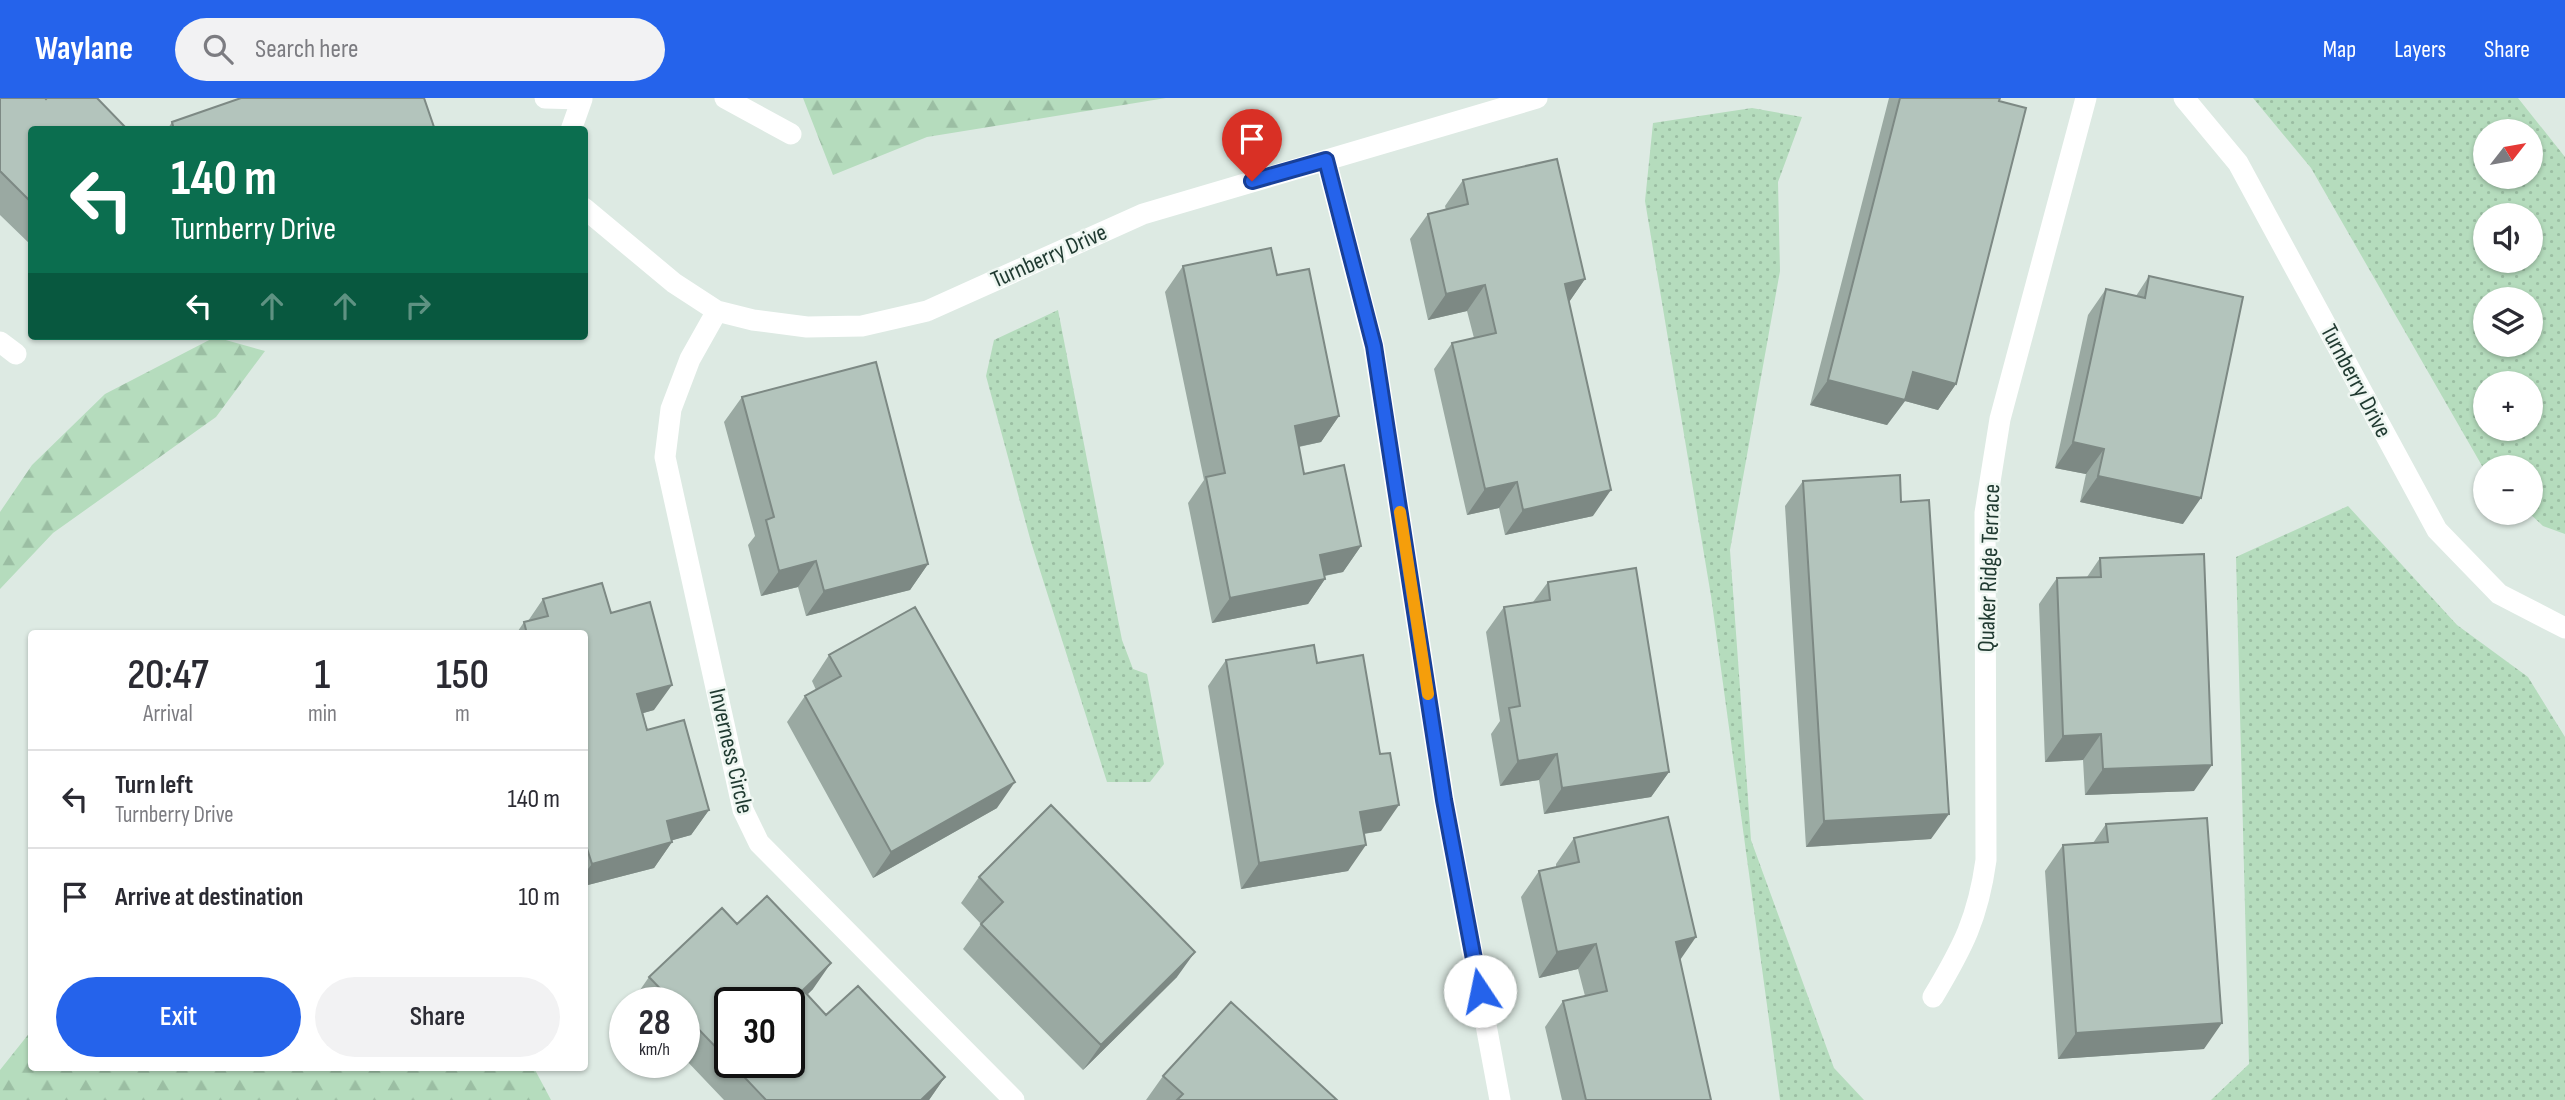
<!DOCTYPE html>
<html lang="en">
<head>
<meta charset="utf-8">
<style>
  body { margin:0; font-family:"Sofia Sans Condensed",sans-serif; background:#f2f2f3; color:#2b2b33; height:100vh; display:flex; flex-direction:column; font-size:26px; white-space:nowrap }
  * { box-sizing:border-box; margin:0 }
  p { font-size:23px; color:#7c7c81 }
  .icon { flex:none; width:38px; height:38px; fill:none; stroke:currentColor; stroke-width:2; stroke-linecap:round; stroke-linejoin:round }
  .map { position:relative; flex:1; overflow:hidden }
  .side { position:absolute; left:28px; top:532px; width:560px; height:441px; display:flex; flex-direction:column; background:#fff; border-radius:7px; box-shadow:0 2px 5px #0004 }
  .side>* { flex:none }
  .top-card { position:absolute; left:28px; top:28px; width:560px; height:214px; border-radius:7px; box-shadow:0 2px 5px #0004; background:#0b6e4f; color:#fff; overflow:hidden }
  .needle { width:46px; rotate:59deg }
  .buttons { position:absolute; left:2473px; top:21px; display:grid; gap:14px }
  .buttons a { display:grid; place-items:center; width:70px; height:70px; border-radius:50%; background:#fff; box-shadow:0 2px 5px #0004; font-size:35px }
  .speed { position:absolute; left:609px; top:889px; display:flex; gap:14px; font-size:35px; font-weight:700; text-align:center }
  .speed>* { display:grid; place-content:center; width:91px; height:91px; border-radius:50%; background:#fff; box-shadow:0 2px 5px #0004; line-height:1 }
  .speed small { font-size:18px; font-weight:400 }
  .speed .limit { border:4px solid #111; border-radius:10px; background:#fff; color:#111 }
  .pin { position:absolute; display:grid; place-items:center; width:60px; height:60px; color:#fff; margin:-72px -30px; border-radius:50% 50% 50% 0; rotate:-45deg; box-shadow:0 0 7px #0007 }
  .pin .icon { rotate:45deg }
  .me { position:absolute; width:77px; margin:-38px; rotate:349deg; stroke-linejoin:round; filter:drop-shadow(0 0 5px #0008) }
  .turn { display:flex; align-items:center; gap:24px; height:147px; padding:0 28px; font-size:32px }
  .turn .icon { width:91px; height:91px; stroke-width:2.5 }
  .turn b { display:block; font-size:49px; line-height:60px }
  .lanes { display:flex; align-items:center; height:66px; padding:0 28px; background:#0003; justify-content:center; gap:35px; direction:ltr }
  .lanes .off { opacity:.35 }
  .eta { display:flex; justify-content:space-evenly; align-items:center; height:119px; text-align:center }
  .eta b { font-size:42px; font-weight:600; line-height:49px }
  .action { display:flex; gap:14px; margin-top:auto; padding:14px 28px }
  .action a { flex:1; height:80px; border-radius:42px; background:#2563eb; color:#fff; font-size:28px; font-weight:600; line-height:80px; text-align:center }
  .action a+a { background:#f2f2f3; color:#2b2b33 }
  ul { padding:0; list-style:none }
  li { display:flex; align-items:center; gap:21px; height:98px; padding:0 28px; border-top:2px solid #e1e1e2 }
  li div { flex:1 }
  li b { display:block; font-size:26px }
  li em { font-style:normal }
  header { display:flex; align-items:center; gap:42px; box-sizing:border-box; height:98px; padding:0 35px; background:#2563eb; color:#fff }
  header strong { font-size:33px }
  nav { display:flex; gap:38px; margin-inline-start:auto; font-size:24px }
  .search { width:490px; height:63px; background:#f2f2f3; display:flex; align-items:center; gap:18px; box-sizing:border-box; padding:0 24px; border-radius:38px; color:#7c7c81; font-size:26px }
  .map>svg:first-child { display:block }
</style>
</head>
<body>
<header>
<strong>Waylane</strong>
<div class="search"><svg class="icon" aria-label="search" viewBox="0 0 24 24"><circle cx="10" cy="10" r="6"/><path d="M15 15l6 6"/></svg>Search here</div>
<nav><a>Map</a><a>Layers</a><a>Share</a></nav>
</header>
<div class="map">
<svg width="2565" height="1002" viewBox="0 0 2565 1002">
  <defs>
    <pattern id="grass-dots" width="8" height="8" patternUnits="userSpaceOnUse" patternTransform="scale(1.75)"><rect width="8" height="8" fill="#b5dcbd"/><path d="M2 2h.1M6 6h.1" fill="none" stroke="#9bbea3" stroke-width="1.8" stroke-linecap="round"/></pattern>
    <pattern id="forest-firs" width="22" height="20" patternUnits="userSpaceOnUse" patternTransform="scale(1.75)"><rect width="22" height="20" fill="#b5dcbd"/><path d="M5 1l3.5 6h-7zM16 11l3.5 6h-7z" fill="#9bbea3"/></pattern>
  </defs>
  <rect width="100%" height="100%" fill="#ddeae3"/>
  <!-- grass -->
  <path fill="url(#grass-dots)" fill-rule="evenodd" d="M2253 0H2518L2565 59V436L2543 428 2529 415 2530 369H2485V373L2311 70ZM2485 33H2530V79H2485ZM2485 117H2530V163H2485ZM2485 201H2530V247H2485ZM2485 285H2530V331H2485Z
    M1752 10 1802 19 1778 84 1780 173 1730 452 1751 742 1834 970 1864 1002H1780L1711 498 1645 103 1653 25Z
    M1058 212 1122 542 1133 571 1147 576 1164 666 1150 684H1107L1031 444 986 278 994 242Z
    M2348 408 2457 527 2528 579 2565 639V1002H2211L2249 966 2236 459Z"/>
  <!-- forest -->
  <path fill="url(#forest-firs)" d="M803 0H1166L927 39 833 77Z
    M215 239 265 253 216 319 53 435 0 491V414L32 367 105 296Z
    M31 933 32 970H534L551 1002H0V972Z"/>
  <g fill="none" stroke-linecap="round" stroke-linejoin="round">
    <!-- minor -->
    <path stroke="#fff" stroke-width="21" d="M545 0 582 1 571 32
      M725 0 791 36
      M2184 0 2238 65 2437 432 2499 496 2565 530
      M1326 62 1374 249 1444 702 1500 1002
      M584 110 674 185 717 213 753 222 807 229 862 228 927 213 1143 116 1537 0
      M717 213 690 261 671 311 665 359 743 712 759 745 1014 1002
      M0 244 16 256
      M1933 899C1963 849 1978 820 1986 762L1985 415 2000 321 2086 0"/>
  </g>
  <!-- wall -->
  <path fill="#9aa9a2" d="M0 0 32 32V148L0 117Z
    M1889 0H2000L1956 286 1938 312 1905 303 1887 327 1810 307Z
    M172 24 435 32H167Z
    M1463 82 1585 181 1569 204 1593 418 1505 437 1499 410 1467 417 1434 271 1452 245 1474 240 1467 213 1428 222 1410 141 1428 116 1446 112 1445 108Z
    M1183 168 1277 177 1339 318 1321 344 1299 349 1304 376 1361 448 1343 474 1325 478V481L1308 506 1212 525 1188 405 1204 382 1165 194Z
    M2149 178 2183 426 2080 404 2086 376 2055 370 2088 217 2106 191 2136 198Z
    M742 299 928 466 910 492 806 518 798 489 761 498 748 447 755 438 724 324Z
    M1803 383 1901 404 1931 741 1806 749 1785 408Z
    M2100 460 2194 693 2085 697 2083 662 2045 664 2039 506 2057 480 2087 479Z
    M1548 484 1669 674 1651 699 1544 716 1539 682 1500 688 1491 636 1500 623 1486 534 1504 509 1533 504Z
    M543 501 611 515 654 612 643 615 647 632 709 712 691 737 672 742V744L654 770 584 788V536H516L524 524 528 523Z
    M829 557 997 710 873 780 787 624 805 598 816 592 812 583Z
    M1226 562 1317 565 1381 733 1364 736 1348 773 1241 791 1208 588Z
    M2106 726 2204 951 2058 961 2045 773 2063 747 2093 745Z
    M1574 740 1680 862 1711 1002H1562L1545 929 1563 903 1585 898 1578 871 1539 880 1521 799 1539 773 1556 769V766Z
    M979 779 1177 879 1083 972 963 851 981 826 961 805Z
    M737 826 813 891 807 897 826 917 945 979 929 1002H724L684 960V905H631L649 879Z
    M1163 978 1337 1002H1146Z"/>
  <!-- shaded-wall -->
  <path fill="#7d8984" d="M1585 181 1567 207 1565 186Z
    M1485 187 1467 213 1428 222 1446 196Z
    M1913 274 1956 286 1938 312 1905 303 1887 327 1810 307 1828 282Z
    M1339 318 1321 344 1277 353 1295 328Z
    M2073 344 2104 351 2086 376 2055 370Z
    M2098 378 2201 400 2183 426 2080 404Z
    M1517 384 1499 410 1467 417 1485 391Z
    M1611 392 1593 418 1505 437 1523 412Z
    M1361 448 1343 474 1302 482 1320 457Z
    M816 463 798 489 761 498 779 473Z
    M928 466 910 492 806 518 824 493Z
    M1325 481 1308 506 1212 525 1230 500Z
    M672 587 654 612 619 622 637 596Z
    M2101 636 2083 662 2045 664 2063 638Z
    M1557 656 1539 682 1500 688 1518 663Z
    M2212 667 2194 693 2085 697 2103 671Z
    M1669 674 1651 699 1544 716 1562 690Z
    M1015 684 997 710 873 780 891 754Z
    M1399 707 1381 733 1342 739 1360 714Z
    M709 712 691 737 649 749 667 723Z
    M1949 716 1931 741 1806 749 1824 723Z
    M672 744 654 770 584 788V776L592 766Z
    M1366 747 1348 773 1241 791 1259 765Z
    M1696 839 1678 865 1676 844Z
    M1596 846 1578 871 1539 880 1557 854Z
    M1195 854 1177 879 1083 972 1101 947Z
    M831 865 813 891 789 914 803 892Z
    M2222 925 2204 951 2058 961 2076 935Z
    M945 979 929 1002H921Z"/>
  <!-- building -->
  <path fill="#b3c4bc" stroke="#7d8984" stroke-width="2" d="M0 0H45L46 1 47 0H97L128 32H32V105L0 73Z
    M241 0H424L435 32H174L172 24Z
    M1900 0H2000L1999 3 2026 10 1956 286 1913 274 1905 302 1828 282Z
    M1557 61 1585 181 1565 186 1611 392 1523 412 1517 384 1485 391 1452 245 1496 235 1485 187 1446 196 1428 116 1468 106 1463 82Z
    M1271 150 1277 177 1309 171 1339 318 1295 328 1304 376 1344 367 1361 448 1320 457 1325 481 1230 500 1206 379 1225 375 1183 168Z
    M2149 178 2243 199 2201 400 2098 378 2104 351 2073 344 2106 191 2145 200Z
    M876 264 928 466 824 493 816 463 779 473 766 422 774 419 742 299Z
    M1900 377 1901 404 1929 402 1949 716 1824 723 1803 383Z
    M2204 456 2212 667 2103 671 2101 636 2063 638 2057 480 2101 479 2100 460Z
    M1636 470 1669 674 1562 690 1557 656 1518 663 1509 610 1520 608 1504 509 1550 502 1548 484Z
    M602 485 611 515 650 504 672 587 637 596 647 632 684 622 709 712 667 723 672 744 592 766 584 741V536H527L524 524 548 518 543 501Z
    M915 509 1015 684 891 754 805 598 841 578 829 557Z
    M1314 547 1317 565 1363 557 1380 656 1390 655 1399 707 1360 714 1366 747 1259 765 1226 562Z
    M1051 707 1195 854 1101 947 981 826 1003 804 979 779Z
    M1668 719 1696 839 1676 844 1711 1002H1586L1563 903 1607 893 1596 846 1557 854 1539 773 1579 764 1574 740Z
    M2207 720 2222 925 2076 935 2063 747 2108 744 2106 726Z
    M767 798 831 865 803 892 826 917 858 888 945 979 921 1002H766L730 964H789V905H730V964L684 916V905H674L649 879 722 810 737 826Z
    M1231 904 1337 1002H1177L1183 996 1163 978Z"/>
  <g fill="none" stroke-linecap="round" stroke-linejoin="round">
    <defs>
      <path id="route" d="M1252 83 1326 62 1374 248 1444 702 1480 893"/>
    </defs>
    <!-- route casing -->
    <use href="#route" stroke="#184099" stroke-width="18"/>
    <!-- route -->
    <use href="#route" stroke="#2563eb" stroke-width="12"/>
    <!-- slow -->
    <path stroke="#f59e0b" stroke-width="12" d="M1400 414 1428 596"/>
  </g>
  <g text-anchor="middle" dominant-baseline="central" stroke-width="5" stroke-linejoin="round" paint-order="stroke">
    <!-- street labels -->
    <g font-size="24" fill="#1f3930" stroke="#eef6f1">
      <text transform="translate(1049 158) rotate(-24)">Turnberry Drive</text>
      <text transform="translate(2356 283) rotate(62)">Turnberry Drive</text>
      <text transform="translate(1989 470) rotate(-88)">Quaker Ridge Terrace</text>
      <text transform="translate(731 653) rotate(77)">Inverness Circle</text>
    </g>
  </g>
</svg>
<div class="buttons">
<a><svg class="needle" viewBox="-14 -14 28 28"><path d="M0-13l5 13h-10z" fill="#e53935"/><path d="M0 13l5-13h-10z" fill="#7c7c81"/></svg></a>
<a><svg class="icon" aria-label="sound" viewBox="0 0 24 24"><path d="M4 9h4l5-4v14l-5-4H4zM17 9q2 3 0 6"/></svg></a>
<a><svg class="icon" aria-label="layers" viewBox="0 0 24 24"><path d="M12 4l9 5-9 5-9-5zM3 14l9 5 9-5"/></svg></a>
<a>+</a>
<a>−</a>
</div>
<div class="speed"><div>28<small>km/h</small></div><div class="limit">30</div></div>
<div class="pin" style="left:1252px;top:83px;background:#d93025"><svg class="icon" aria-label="arrive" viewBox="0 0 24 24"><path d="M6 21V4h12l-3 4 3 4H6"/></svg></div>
<svg class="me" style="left:1480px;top:893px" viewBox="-20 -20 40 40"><circle r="19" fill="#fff"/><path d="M0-13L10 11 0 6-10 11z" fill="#2563eb"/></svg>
<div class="top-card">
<div class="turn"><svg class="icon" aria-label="left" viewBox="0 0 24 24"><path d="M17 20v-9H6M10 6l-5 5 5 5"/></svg><div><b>140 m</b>Turnberry Drive</div></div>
<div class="lanes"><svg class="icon" aria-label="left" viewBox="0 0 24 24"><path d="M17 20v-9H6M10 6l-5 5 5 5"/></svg><svg class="icon off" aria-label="ahead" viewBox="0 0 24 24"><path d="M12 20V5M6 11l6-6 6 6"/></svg><svg class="icon off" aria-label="ahead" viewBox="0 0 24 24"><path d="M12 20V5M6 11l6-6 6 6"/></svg><svg class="icon off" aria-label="right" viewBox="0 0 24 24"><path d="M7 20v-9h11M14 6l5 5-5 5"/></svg></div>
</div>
<section class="side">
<div class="eta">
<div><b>20:47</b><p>Arrival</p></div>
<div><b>1</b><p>min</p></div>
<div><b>150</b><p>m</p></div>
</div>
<ul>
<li><svg class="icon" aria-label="left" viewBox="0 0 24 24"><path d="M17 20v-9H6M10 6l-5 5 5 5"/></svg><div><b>Turn left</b><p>Turnberry Drive</p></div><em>140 m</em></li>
<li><svg class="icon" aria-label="arrive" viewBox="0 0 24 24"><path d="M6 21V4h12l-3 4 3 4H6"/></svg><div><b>Arrive at destination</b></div><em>10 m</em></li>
</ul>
<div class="action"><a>Exit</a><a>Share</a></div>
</section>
</div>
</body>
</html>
